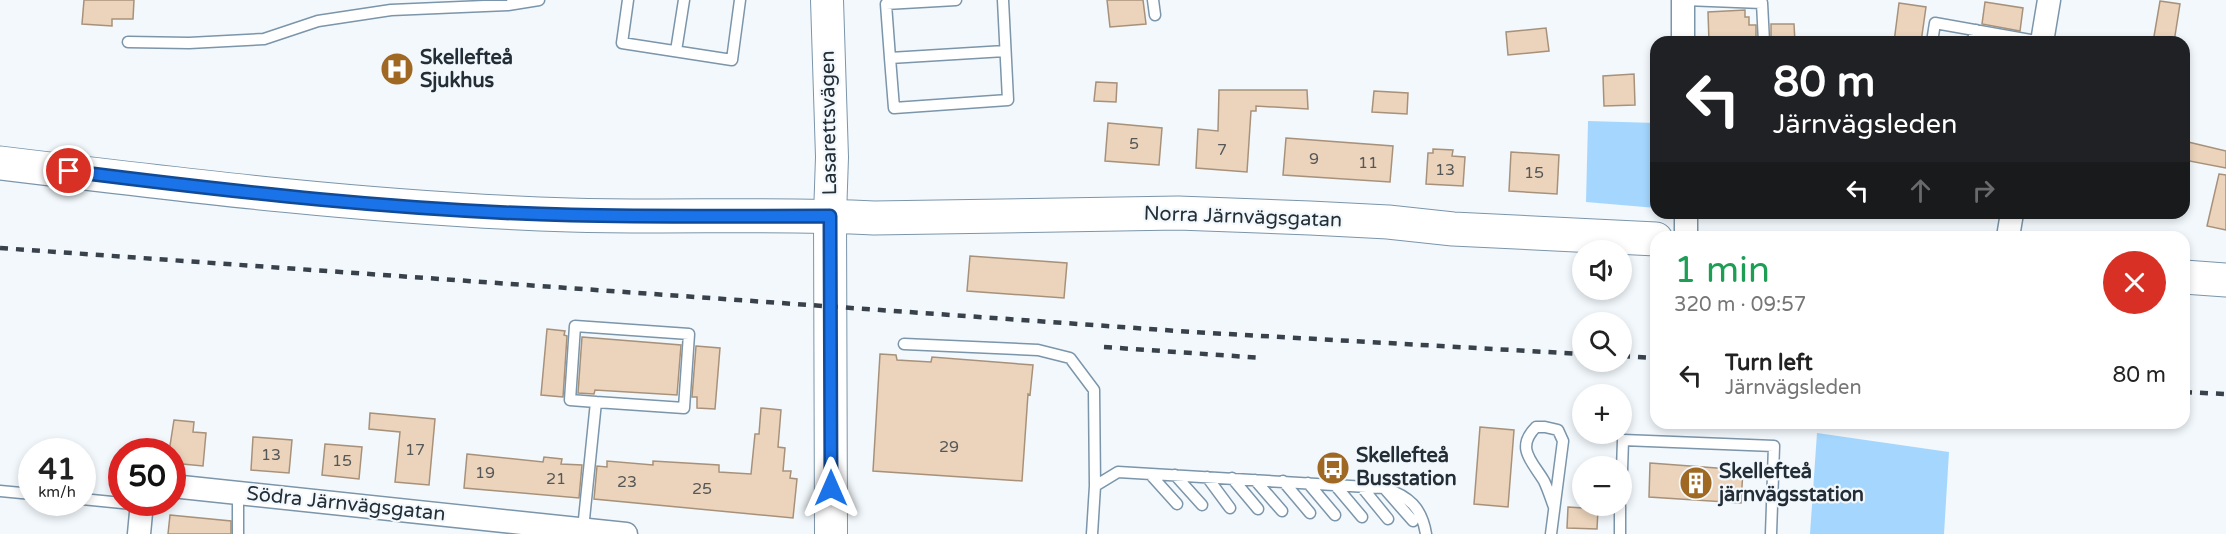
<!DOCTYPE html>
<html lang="en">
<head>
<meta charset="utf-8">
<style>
  body { margin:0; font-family:"Varela Round",sans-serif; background:#f6f6f6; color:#222; height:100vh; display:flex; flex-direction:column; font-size:22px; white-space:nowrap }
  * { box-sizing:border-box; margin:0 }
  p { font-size:20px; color:#767676 }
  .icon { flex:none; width:33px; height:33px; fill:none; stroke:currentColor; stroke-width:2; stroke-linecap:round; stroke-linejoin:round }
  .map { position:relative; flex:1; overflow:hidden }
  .side { position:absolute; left:1650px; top:231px; width:540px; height:198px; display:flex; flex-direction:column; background:#fff; border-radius:18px; box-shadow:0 3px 9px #0003 }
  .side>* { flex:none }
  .hud { position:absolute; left:1650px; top:36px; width:540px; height:183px; border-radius:18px; box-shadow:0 3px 9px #0003; background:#202124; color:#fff; overflow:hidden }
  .controls { position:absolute; left:1572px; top:240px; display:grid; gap:12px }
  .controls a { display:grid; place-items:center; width:60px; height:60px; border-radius:50%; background:#fff; box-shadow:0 3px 9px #0003; font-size:30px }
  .speed { position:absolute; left:18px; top:438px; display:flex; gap:12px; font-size:30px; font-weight:700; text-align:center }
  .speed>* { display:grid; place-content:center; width:78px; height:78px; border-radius:50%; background:#fff; box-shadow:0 3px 9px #0003; line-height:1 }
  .speed small { font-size:15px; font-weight:400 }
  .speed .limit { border:9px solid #d22; background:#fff; color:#111 }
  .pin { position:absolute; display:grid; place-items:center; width:51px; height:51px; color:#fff; margin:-26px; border:3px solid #fff; border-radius:50%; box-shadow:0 2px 6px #0007 }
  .me { position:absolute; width:66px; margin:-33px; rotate:0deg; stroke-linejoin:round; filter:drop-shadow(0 0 4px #0008) }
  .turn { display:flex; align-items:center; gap:21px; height:126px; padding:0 24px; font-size:27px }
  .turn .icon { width:78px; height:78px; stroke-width:2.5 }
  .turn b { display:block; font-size:42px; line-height:51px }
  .lanes { display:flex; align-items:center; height:57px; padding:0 24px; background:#0003; justify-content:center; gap:30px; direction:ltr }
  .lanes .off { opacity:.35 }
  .round { display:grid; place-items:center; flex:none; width:63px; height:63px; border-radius:32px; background:#f6f6f6 }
  .head { display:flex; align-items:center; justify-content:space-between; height:102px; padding:0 24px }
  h1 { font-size:36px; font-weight:600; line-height:45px; color:#1e9e55 }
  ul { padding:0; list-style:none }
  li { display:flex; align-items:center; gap:18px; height:84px; padding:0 24px }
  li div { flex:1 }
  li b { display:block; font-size:22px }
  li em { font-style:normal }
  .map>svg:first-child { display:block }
</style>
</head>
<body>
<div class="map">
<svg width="2226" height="534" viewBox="0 0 2226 534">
  <rect width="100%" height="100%" fill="#f2f8fc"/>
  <!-- green -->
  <path fill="#a5d7fe" d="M1588 121 1656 123V208L1586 202Z
    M1817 433 1949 452 1944 534H1810Z"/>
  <!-- building -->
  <path fill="#ecd4bc" stroke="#a8917a" stroke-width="1.5" d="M84 0H134L133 19H112V26L82 24Z
    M1107 0H1143L1146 24 1110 27Z
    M2160 1 2180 4 2174 42H2153Z
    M1985 2 2023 8 2020 31 1982 24Z
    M1899 3 1926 7 1921 42H1894Z
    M1745 10V17H1749V25H1756V42H1709L1708 12Z
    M1771 24H1794L1795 42H1771Z
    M1546 28 1549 51 1508 55 1506 32Z
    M1634 74 1635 105 1604 106 1603 76Z
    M1096 82 1117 83 1116 102 1094 101Z
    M1219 90H1307L1308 109 1256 106V111H1251L1247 172 1196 168 1198 129 1218 131Z
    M1374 91 1408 93 1407 114 1372 112Z
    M1108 123 1162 128 1159 165 1105 161Z
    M1286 138 1393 146 1390 182 1283 175Z
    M2184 141 2226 151V168L2184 160Z
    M1433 149 1453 150 1452 156 1465 157 1463 186 1426 184 1428 153H1433Z
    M1511 152 1559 155 1557 194 1509 191Z
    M2219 174 2226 175V230L2207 226Z
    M970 256 1067 263 1064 298 967 291Z
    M547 329 565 331 564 335 567 336 563 397 541 395Z
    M582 337 681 345 677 395 595 390 594 394 578 393Z
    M696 346 720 348 715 409 697 408V397H692Z
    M880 354 896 355 897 360 931 362 932 357 1033 365 1030 395 1028 394 1022 481 873 471Z
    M761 408 781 410 778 447 785 448 783 471H791L790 478 797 479 793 518 594 499 597 466 607 467V461L653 465V461L719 465V472L751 474 755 434H759Z
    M370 413 435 419 429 485 395 482 400 432 369 429Z
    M174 420 194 422 193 432 206 433 203 466 172 463V452H169Z
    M1480 427 1514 430 1508 507 1474 504Z
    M253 437 292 440 289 473 251 470Z
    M325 444 362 447 359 479 322 475Z
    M467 454 543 462 544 457 562 459 561 464 582 465 579 498 464 488Z
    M1650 463 1743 470 1741 503 1649 497Z
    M1568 507 1598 509 1597 529 1567 528Z
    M170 515 231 521V534H168Z"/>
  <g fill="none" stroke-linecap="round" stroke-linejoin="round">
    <defs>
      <path id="lane" d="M628 0 622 43 732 60 740 0
        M956 0 886 4 890 58 1005 51
        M1153 0 1155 15
        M1685 0 1762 3 1764 42
        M128 42 189 43 264 39 318 21 391 10 508 5 539 0
        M1932 42 1935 23 2042 42
        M1972 42 1976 30
        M676 51 684 0
        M890 58 894 108 1008 100 1003 0
        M904 344 1038 350 1070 358 1094 390 1095 486
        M1622 470 1623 440 1774 446 1771 534
        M1150 474 1177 504
        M1175 475 1202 505
        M1207 477 1230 508
        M1232 478 1258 509
        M1255 480 1282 511
        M1283 481 1310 513
        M1308 483 1335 515
        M1335 485 1362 517
        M1361 486 1388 519
        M1384 488 1413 521
        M0 491 32 494
        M238 493V534
        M82 499 142 505
        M583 529 596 402 684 408 689 334 575 326 570 400 596 402
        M1092 534 1095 486 1118 472 1384 488C1409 496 1422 508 1426 534
        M1551 534 1563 441 1558 430 1545 427H1536C1515 448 1532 461 1544 481 1548 489 1551 499 1554 507
        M1620 534V506"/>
      <path id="street" d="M1683 0V42
        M2042 42 2049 0
        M1686 213V237
        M2008 237 2012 213
        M172 486 626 534
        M139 534 142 502"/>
      <path id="secondary" d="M827 0 832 157 830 216 831 534"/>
      <path id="primary" d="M0 163C189 186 379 209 570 215 671 218 773 213 874 218L1178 213 1310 218 1388 222 1453 229 1656 239
        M2184 277 2226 280"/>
    </defs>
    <!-- lane casing -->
    <use href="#lane" stroke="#7b95aa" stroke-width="13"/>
    <!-- street casing -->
    <use href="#street" stroke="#7b95aa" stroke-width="25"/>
    <!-- secondary casing -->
    <use href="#secondary" stroke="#7b95aa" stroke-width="34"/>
    <!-- primary casing -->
    <use href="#primary" stroke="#7b95aa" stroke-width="35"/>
    <!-- lane -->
    <use href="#lane" stroke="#fff" stroke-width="10"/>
    <!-- street -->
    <use href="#street" stroke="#fff" stroke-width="22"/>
    <!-- secondary -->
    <use href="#secondary" stroke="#fff" stroke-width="32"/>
    <!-- primary -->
    <use href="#primary" stroke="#fff" stroke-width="33"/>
    <!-- rail -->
    <path stroke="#39424b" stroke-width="4.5" stroke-dasharray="8 8" stroke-linecap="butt" d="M0 248 1192 332 1582 354
      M1104 347 1263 358
      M1622 356 1656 358
      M2184 392 2226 394"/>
  </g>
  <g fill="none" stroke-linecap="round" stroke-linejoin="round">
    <defs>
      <path id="route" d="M69 171C235 192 403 211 571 215 657 217 743 216 830 216L831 488"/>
    </defs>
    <!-- route casing -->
    <use href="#route" stroke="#114b97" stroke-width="15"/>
    <!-- route -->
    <use href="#route" stroke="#1a73e8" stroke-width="10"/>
  </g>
  <!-- icons -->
  <defs>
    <symbol id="hospital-disc" viewBox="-11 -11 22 22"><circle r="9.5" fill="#9f6823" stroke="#f2f8fc"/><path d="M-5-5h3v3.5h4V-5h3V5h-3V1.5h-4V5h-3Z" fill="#fff"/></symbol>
    <symbol id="bus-disc" viewBox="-11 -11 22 22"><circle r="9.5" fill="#9f6823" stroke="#f2f8fc"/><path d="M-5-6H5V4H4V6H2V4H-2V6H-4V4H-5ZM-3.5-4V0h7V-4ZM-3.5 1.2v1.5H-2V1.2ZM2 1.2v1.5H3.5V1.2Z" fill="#fff"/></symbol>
    <symbol id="building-disc" viewBox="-11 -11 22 22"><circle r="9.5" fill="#9f6823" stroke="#f2f8fc"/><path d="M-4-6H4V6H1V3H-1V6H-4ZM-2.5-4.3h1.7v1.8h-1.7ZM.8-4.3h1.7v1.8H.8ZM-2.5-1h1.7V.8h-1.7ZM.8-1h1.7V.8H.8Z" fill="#fff"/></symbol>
  </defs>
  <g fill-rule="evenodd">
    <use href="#hospital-disc" x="378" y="50" width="38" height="38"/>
    <use href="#bus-disc" x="1314" y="449" width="38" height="38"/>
    <use href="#building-disc" x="1677" y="464" width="38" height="38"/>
  </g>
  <g text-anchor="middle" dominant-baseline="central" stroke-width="4.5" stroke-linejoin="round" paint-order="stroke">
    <!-- number labels -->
    <g font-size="16" fill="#565858">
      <text x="1134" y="144">5</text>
      <text x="1222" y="150">7</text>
      <text x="1314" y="159">9</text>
      <text x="1368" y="163">11</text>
      <text x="1445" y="170">13</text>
      <text x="1534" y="173">15</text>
      <text x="949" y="447">29</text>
      <text x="415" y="450">17</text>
      <text x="271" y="455">13</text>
      <text x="342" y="461">15</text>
      <text x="485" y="473">19</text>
      <text x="556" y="479">21</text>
      <text x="627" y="482">23</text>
      <text x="702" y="489">25</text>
    </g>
    <!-- poi labels -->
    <g font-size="20" font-weight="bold" fill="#242e37" stroke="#f2f8fc" text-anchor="start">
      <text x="420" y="58">Skellefteå<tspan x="420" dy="23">Sjukhus</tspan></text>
      <text x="1356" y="456">Skellefteå<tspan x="1356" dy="23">Busstation</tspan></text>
      <text x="1719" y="472">Skellefteå<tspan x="1719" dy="23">järnvägsstation</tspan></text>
    </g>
    <!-- street labels -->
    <g font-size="20" fill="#242e37" stroke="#f2f8fc">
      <text transform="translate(829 123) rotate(-91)">Lasarettsvägen</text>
      <text transform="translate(1243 217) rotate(2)">Norra Järnvägsgatan</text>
      <text transform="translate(346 504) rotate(6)">Södra Järnvägsgatan</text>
    </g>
  </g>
</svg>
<div class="controls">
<a><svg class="icon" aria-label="sound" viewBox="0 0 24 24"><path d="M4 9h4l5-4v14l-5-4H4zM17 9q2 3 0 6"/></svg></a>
<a><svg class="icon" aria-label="search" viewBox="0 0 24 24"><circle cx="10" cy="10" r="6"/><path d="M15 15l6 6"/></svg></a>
<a>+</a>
<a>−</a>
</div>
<div class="speed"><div>41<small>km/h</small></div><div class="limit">50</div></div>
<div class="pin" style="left:69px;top:171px;background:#d93025"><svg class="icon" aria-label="arrive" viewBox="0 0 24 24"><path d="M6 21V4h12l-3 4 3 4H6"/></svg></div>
<svg class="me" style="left:831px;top:488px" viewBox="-20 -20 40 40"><path d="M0-17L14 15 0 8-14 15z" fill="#1a73e8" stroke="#fff" stroke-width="4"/></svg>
<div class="hud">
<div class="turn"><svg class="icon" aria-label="left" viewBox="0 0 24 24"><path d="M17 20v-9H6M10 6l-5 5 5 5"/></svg><div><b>80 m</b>Järnvägsleden</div></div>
<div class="lanes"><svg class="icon" aria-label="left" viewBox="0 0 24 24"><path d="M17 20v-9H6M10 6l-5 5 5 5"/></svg><svg class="icon off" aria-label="ahead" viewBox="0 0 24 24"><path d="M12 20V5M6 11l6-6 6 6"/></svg><svg class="icon off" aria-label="right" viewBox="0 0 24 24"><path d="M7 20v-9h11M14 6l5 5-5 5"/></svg></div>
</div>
<section class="side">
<div class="head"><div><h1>1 min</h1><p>320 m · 09:57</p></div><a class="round" style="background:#d93025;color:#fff"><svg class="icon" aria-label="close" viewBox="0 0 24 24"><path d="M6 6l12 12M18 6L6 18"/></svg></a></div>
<ul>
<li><svg class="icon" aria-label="left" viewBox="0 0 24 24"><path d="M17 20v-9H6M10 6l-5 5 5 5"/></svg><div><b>Turn left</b><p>Järnvägsleden</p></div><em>80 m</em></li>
</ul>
</section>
</div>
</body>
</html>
